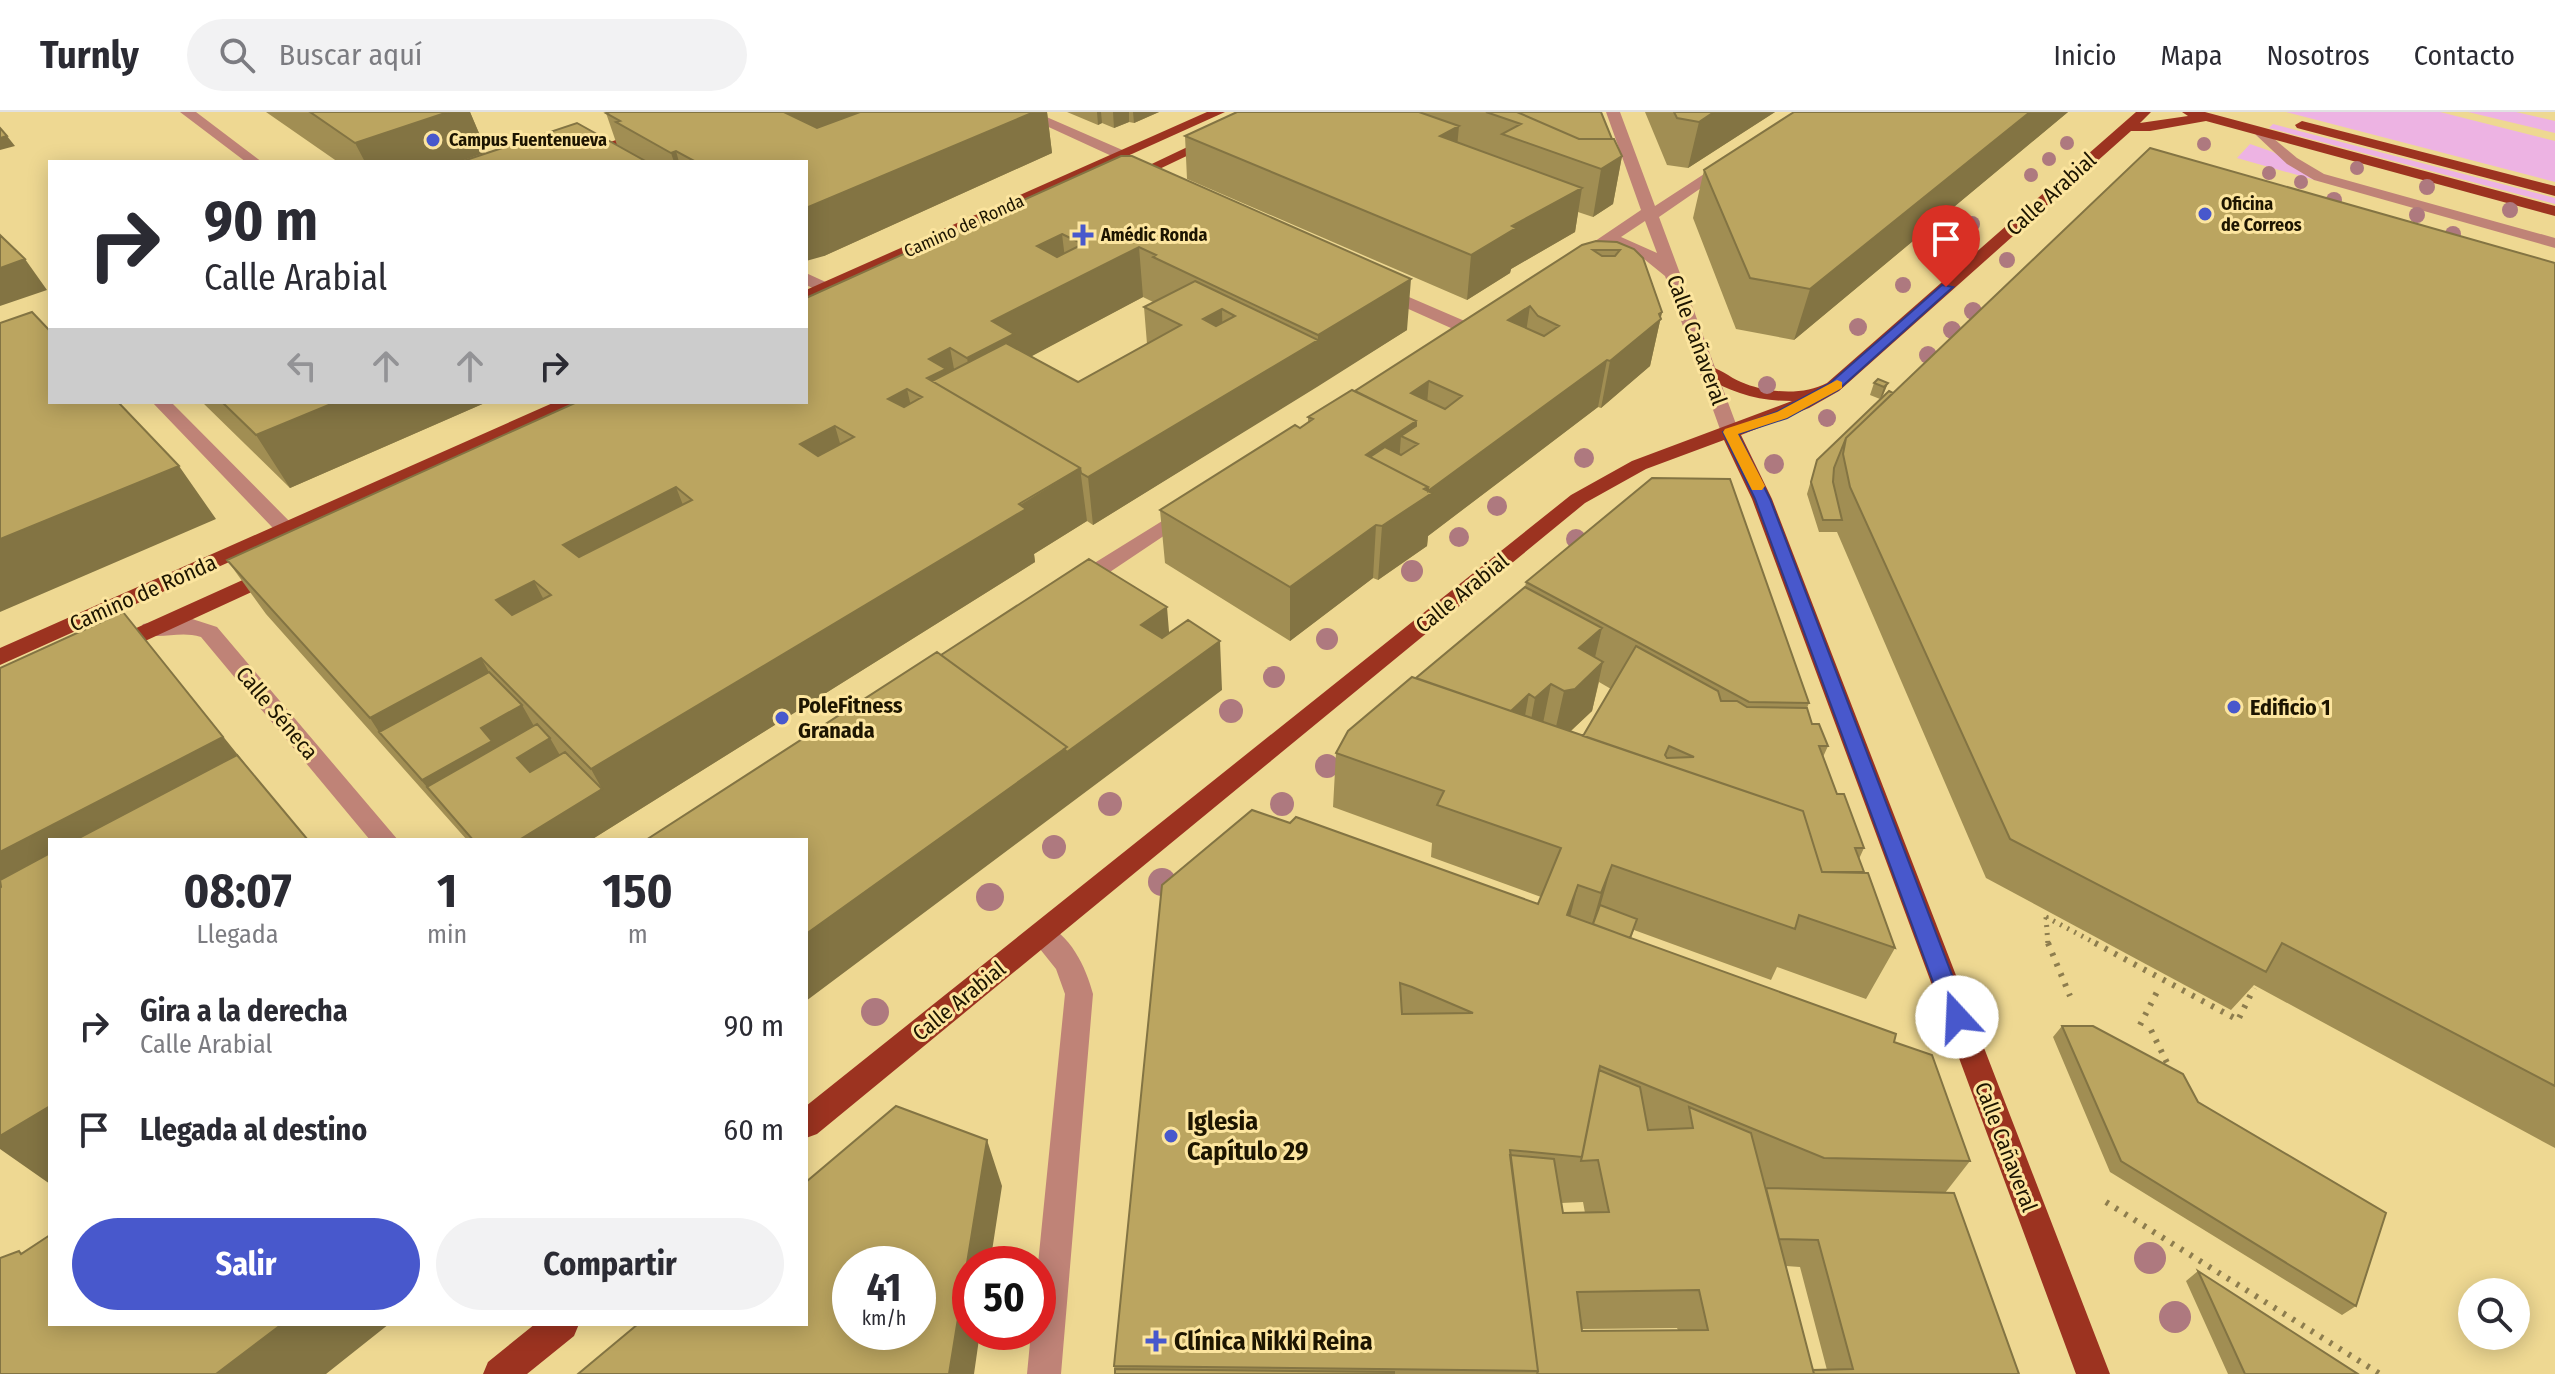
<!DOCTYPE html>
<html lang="es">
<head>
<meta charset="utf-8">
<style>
  body { margin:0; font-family:"Fira Sans Condensed",sans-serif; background:#f2f2f3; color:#2b2b33; height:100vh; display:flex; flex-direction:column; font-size:30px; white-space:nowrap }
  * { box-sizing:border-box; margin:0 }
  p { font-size:26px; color:#7c7c81 }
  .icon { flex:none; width:44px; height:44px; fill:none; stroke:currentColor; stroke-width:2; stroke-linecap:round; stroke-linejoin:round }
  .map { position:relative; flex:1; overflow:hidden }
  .details { position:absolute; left:48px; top:726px; width:760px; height:488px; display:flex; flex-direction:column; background:#fff; border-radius:0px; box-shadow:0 4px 20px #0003 }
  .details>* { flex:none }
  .hud { position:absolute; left:48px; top:48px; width:760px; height:244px; border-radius:0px; box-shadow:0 4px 20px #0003; background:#fff; color:#2b2b33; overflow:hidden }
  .buttons { position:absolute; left:2458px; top:1166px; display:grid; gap:16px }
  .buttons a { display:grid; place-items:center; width:72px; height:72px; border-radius:50%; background:#fff; box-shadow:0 4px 20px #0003; font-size:40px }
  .speed { position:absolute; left:832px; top:1134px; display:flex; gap:16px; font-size:40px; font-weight:700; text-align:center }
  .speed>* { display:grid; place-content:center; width:104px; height:104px; border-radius:50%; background:#fff; box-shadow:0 4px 20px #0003; line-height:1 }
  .speed small { font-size:20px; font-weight:400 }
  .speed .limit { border:12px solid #d22; background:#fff; color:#111 }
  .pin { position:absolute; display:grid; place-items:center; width:68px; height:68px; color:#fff; margin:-82px -34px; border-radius:50% 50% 50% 0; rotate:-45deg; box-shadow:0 0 8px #0007 }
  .pin .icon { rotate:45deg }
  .me { position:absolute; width:88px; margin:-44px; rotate:340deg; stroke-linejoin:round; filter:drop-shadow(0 0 6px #0008) }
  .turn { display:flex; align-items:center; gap:28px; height:168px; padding:0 24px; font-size:36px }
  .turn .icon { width:104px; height:104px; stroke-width:2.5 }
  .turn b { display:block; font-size:56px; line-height:68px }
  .lanes { display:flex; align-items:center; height:76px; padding:0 24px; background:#0003; justify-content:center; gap:40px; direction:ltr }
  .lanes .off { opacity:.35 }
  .eta { display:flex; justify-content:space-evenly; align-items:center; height:136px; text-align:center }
  .eta b { font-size:48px; font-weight:700; line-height:56px }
  .action { display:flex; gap:16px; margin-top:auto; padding:16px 24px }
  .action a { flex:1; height:92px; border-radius:48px; background:#4858cc; color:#fff; font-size:32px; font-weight:700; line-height:92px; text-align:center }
  .action a+a { background:#f2f2f3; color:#2b2b33 }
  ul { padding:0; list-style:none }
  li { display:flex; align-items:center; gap:24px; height:104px; padding:0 24px }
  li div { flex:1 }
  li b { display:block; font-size:30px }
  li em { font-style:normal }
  header { display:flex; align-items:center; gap:48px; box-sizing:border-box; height:112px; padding:0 40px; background:#fff; border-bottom:2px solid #e1e1e2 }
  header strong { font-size:38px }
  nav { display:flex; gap:44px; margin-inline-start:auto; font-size:28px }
  .search { width:560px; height:72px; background:#f2f2f3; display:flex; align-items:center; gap:20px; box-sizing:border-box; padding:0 28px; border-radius:44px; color:#7c7c81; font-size:30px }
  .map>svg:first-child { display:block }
</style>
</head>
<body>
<header>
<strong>Turnly</strong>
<div class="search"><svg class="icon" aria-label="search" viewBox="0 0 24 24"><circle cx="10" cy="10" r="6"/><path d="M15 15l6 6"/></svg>Buscar aquí</div>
<nav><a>Inicio</a><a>Mapa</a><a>Nosotros</a><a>Contacto</a></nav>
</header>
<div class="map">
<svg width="2555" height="1262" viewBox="0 0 2555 1262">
  <rect width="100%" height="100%" fill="#eed892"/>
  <!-- green -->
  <path fill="#edb3e3" d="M2286 0H2440L2555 29V70Z
    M2468 0H2516L2555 9V21Z
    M2273 12 2555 86V92L2269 16Z
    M2250 32 2273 40 2322 70 2237 46Z"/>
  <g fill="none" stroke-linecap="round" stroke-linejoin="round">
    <!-- path-far1 -->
    <path stroke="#8d7d4e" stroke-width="5" stroke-dasharray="2 6" stroke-linecap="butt" d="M2046 805 2099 833
      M2046 805 2048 833"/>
    <!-- path -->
    <path stroke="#8d7d4e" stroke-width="6" stroke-dasharray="3 8" stroke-linecap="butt" d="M2048 831 2070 884
      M2095 831 2238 908 2254 876
      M2140 913 2159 876
      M2151 918 2170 957
      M2106 1090 2380 1262"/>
    <!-- minor -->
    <path fill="#bf8377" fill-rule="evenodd" d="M180 0H196L262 50H246Z
      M1016 0H1035L1127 40 1139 66 1137 69H1127L1116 46Z
      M1606 0H1620L1655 94 1721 51H1731L1733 54 1659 105 1739 320 1737 324H1723L1721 320 1665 164 1644 147 1610 132 1584 149H1572L1570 146 1641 98ZM1645 109 1657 141 1621 125Z
      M2261 16 2297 46 2324 62 2555 126V136L2314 68 2287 52 2256 23 2254 20Z
      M806 161 830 172 832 176 824 181 806 173Z
      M1381 173 1474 213 1477 217 1468 222 1462 221 1375 182 1373 178Z
      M152 290H171L309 429 312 434 309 439H295Z
      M1188 393 1195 395 1198 399 1195 403 1083 478H1067L1064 473 1067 468Z
      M186 505 217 515 398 728H370L201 525C179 518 163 528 143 522L140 517 143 512Z
      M1042 811C1070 821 1086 855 1093 882L1061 1262H1027L1031 1220H1038V1152L1065 882 1056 857 1028 822 1032 814Z"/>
    <!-- major -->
    <path fill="#9c3320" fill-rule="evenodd" d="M692 0H712L577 50H556Z
      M1207 0H1225L806 189V178Z
      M1261 0H1279L1130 71 1125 72 1118 68Z
      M2136 0H2151L2140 11 2188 4 2182 0H2205L2555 94V104L2206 9 2150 19H2131L1839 279 1809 296 1741 323 1772 387 2110 1262H2076L1752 387 1724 328 1646 357 1585 391 817 1022 806 1026V994L1571 383 1632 349 1792 289C1758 289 1731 281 1702 263L1699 259 1702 255C1716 252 1728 265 1741 270 1766 281 1803 284 1827 271Z
      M2302 9 2555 74V84L2297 16 2295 13Z
      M555 290H579L577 294 0 553V536Z
      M274 454 285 461 282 466 119 541H103L100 536 103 531Z
      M535 1212H579L574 1224 527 1262H483L488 1250Z"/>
  </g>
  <!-- trees -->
  <g fill="#ae797f">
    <circle cx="2067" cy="31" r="7"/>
    <circle cx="2204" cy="32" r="7"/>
    <circle cx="2049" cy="47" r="7"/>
    <circle cx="2357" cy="56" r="7"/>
    <circle cx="2269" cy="61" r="7"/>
    <circle cx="2031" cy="63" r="7"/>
    <circle cx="2301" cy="70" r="7"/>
    <circle cx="2427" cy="75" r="8"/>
    <circle cx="2334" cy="88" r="8"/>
    <circle cx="2510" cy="98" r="8"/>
    <circle cx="2417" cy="103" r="8"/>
    <circle cx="1972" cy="112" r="8"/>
    <circle cx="2453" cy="122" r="8"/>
    <circle cx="1953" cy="130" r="8"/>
    <circle cx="2007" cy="148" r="8"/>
    <circle cx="1903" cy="173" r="8"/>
    <circle cx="1973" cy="199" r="9"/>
    <circle cx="1858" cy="215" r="9"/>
    <circle cx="1952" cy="218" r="9"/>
    <circle cx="1928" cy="243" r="9"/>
    <circle cx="1767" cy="273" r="9"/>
    <circle cx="1827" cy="306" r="9"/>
    <circle cx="1584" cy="346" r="10"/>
    <circle cx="1774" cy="352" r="10"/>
    <circle cx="1497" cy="394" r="10"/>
    <circle cx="1459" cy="425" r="10"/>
    <circle cx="1576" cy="427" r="10"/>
    <circle cx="1412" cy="459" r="11"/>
    <circle cx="1327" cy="527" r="11"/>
    <circle cx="1274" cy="565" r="11"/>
    <circle cx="1231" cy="599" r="12"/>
    <circle cx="1327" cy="654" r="12"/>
    <circle cx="1110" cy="692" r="12"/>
    <circle cx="1282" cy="692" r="12"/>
    <circle cx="1054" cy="735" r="12"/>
    <circle cx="1162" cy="770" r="14"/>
    <circle cx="990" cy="785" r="14"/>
    <circle cx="875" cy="900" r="14"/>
    <circle cx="2150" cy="1146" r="16"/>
    <circle cx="2175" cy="1205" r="16"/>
  </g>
  <!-- wall -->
  <path fill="#a18e53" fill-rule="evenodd" d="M266 0H470L487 40 458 50H338Z
    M610 0H1047L1052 41 824 144 806 50H460L617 33 606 1Z
    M1067 0H1159L1134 11 1129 10 1114 16 1102 11 1098 13Z
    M1237 0H1601L1612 27 1622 44 1613 92 1593 105 1578 100 1575 120 1511 157 1510 161 1467 188 1187 67 1185 24Z
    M1645 0H1775L1688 56 1667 53Z
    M1794 0H2068L1794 228 1736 217 1693 106 1704 58Z
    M1121 44 1407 218 1093 413 1087 409 1034 442 1035 450 591 728H467L266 502 227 448ZM1143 185 1153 190 1144 195 1147 232 1078 270 1031 244Z
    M1617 130 1662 200 1650 254 1601 296 1598 295 1428 424 1427 434 1378 468 1373 466 1290 529 1165 451 1160 398 1300 316 1308 311V305L1355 279 1582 133Z
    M2555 151V1036L2254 873 2231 898 1986 766 1837 420H1819L1807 382 1817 348 1893 281Z
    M1874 271H1888L1883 283 1880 287 1870 283Z
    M202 290H487L290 376Z
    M1526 470 1809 591 1807 596 1812 612 1828 634 1823 645 1837 682 1864 736 1859 747 1864 760 1895 836 1866 887 1777 855 1771 868 1634 818 1631 826 1894 930 1970 1049 1945 1081 2019 1262H1115L1114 1254 1290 711 1538 792 1541 785 1431 745 1432 731 1333 695 1336 641 1416 566 1525 475ZM1599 570 1611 577 1583 624 1571 619 1592 599ZM1583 1090 1585 1101H1563L1561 1091ZM1786 1154 1800 1155 1827 1258H1813ZM1677 1216 1678 1218 1582 1219V1217Z
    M2062 914 2198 990 2356 1194 2342 1203 2110 1060 2053 925Z
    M2198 1159 2358 1262H2228L2186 1169Z"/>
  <!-- shaded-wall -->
  <path fill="#837443" d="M448 0H470L487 40 458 50H365L355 31Z
    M784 0H916L796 47Z
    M1034 0H1047L1052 41 824 144 806 149V96Z
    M1097 0H1101L1102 11 1098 13Z
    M1113 0H1129V10L1114 16Z
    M1133 0H1159L1134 11Z
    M1714 0H1775L1688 56 1699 10Z
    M2030 0H2068L1794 228 1810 177Z
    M1459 14 1455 57 1440 24Z
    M7 24 15 34 0 38V26Z
    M676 39 679 50H674L671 41Z
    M1622 44 1613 92 1593 105 1601 57Z
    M1582 76 1575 120 1511 157 1510 161 1467 188 1471 143 1512 114Z
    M1062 122 1068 171 1139 135 1143 185 1019 251 977 298 967 246 992 209 1037 134Z
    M25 147 47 178 0 194V156Z
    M1411 167 1407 218 1317 275 1318 223Z
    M1530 194 1523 240 1508 208Z
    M1222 197 1223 243 1203 207Z
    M1662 200 1650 254 1601 296 1610 249Z
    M1318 228 1317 275 1093 413 1088 365Z
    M950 236 960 288 928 271 929 247Z
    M1607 248 1598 295 1428 424 1427 434 1378 468 1382 414 1424 377Z
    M1429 269 1425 316 1401 324 1398 364 1366 343 1411 281Z
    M1888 271 1883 283 1880 287 1884 275Z
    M907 277 919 329 888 287Z
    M336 290H487L290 376 256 323Z
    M835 314 850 366 800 332Z
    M179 354 216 407 0 500V427Z
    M1080 356 1087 409 1034 442 1035 450 591 728H522L521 727 602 677 591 657Z
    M676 375 697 429 589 487 563 433Z
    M1376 413 1373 466 1290 529V475Z
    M534 469 562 522 525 542 496 488Z
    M1167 495 1171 544 1141 513Z
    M123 500 267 679 176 728H50V796L0 824V740Z
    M1602 516 1591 562 1603 550 1592 599 1564 625 1553 628 1564 579 1579 536Z
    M1220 529 1222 578 806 889V822L1067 635Z
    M481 546 511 599 522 593 543 630 550 626 569 659 427 675 379 620 370 606Z
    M1551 572 1541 621 1526 635 1535 586Z
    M1529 582 1520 631 1507 603Z
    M1612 753 1597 805 1586 833 1601 781Z
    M1578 773 1565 825 1567 803Z
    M50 994V1072L0 1037V1024Z
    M987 1028 1002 1074 990 1152H970V1220H980L974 1262H949Z
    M282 1212H389L326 1262H216Z"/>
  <!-- building -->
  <path fill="#bba560" stroke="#837443" stroke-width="2" fill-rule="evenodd" d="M310 0H448L355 31Z
    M610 0H784L817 16 860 0H1034L806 96V50H696L676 39 671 41 616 10 620 9 606 1Z
    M1237 0H1419L1459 14 1440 24 1582 76 1512 114 1516 116 1471 143 1185 24Z
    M1486 0H1517L1579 27H1614L1622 44 1601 57 1502 22 1521 12Z
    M1517 0H1601L1612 27H1579Z
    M1674 0H1714L1699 10 1677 6Z
    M1794 0H2030L1810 177 1750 166 1704 58Z
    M577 11 647 50H460Z
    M0 16 7 24 0 26Z
    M2150 36 2555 151V974L2282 831 2266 860 2010 727 1850 375 1843 342 1846 326Z
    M1121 44H1132L1411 167 1318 223 1153 145 1156 143 1139 135 992 209 1014 222 967 246 950 236 929 247 946 257 927 266 1080 356 1019 392 1026 397 591 657 481 546 370 606 227 448 577 290H806V186ZM1062 122 1083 132 1057 145 1037 134ZM907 277 922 285 904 295 888 287ZM835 314 854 325 818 344 800 332ZM676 375 692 388 579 445 563 433ZM534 469 551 483 512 503 496 488Z
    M0 123 25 147 0 156Z
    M1596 129 1617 130 1634 137 1643 146 1662 200 1659 202 1661 207 1610 249 1607 248 1428 379V375L1370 345 1385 335 1401 343 1418 332 1401 324 1416 314V309L1355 279 1582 133ZM1593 138H1620L1615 144H1602ZM1530 194 1538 204 1559 214 1544 224 1508 208ZM1429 269 1462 284 1445 297 1411 281Z
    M1195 169 1318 228 1088 365 1081 361 1080 356 932 269 1006 231 1078 270 1181 213 1144 195ZM1222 197 1235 204 1216 214 1203 207Z
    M32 200 50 219V290H118L179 354 0 427V211Z
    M1878 267 1888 271 1884 275 1874 271Z
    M1352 278 1416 309 1366 343 1428 375 1424 377 1432 381 1382 414 1376 413 1290 475 1160 398 1295 313 1300 316 1313 307 1308 305Z
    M1889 279 1893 281 1846 326 1834 356 1833 370 1842 408H1823L1811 370 1817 348Z
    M222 290H336L256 323Z
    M1652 366 1730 367 1809 591 1749 590 1526 470Z
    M1089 447 1167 495 1141 513 1162 526 1188 508 1220 529 1067 640 1064 637 1067 635 941 543Z
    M1525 475 1602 516 1579 536 1603 550 1575 577 1564 579 1551 572 1535 586 1529 582 1511 599 1416 566Z
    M123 500 223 625 0 740V556Z
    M1636 534 1718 579 1721 589H1737L1747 595 1807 596 1812 612H1819L1828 634H1819L1837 682H1844L1864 736H1855L1864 760H1822L1803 699 1583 624ZM1669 634 1694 645 1667 646 1665 643Z
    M937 540 1067 635 806 822V728H646Z
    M489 560 522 593 481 616 492 629 422 668 379 620Z
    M1412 565 1803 699 1822 760 1868 761 1895 836 1799 803 1795 817 1612 753 1601 781 1578 773 1567 803 1896 922 1894 930 1932 943 1970 1049 1824 1046 1600 954 1582 1045 1510 1038 1538 1259 1114 1254 1162 773 1252 698 1290 711 1296 705 1538 792 1561 736 1437 693 1444 679 1336 641 1348 619ZM1400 871 1412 875 1473 901 1402 902Z
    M537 612 550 626 517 646 530 660 565 640 602 677 521 727 523 728H473L427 675Z
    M237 643 308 728H75Z
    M50 741V994L0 1024V776L1 775 0 768Z
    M1600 793 1637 807 1630 826 1593 812Z
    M2062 914H2093L2183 962 2198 990 2386 1101 2356 1194 2121 1049Z
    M1599 958 1640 975 1648 1018 1693 1016 1689 995 1751 1021 1814 1262H1537L1538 1259 1510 1043 1554 1047 1563 1101 1609 1100 1598 1048 1581 1049ZM1699 1178 1708 1218 1582 1219 1577 1180Z
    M896 994 987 1028 949 1262H578L638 1212H806V1070ZM850 1152H918V1220H850Z
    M1766 1076 1954 1081 2019 1262H1814L1813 1258 1853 1257 1818 1128 1779 1127Z
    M50 1123V1212H282L216 1262H0V1146L19 1139 21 1142Z
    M2198 1159 2358 1262H2245Z
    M1115 1257 1394 1260V1262H1115Z"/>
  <!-- route -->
  <path fill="#4858cc" stroke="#2f3985" stroke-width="2" d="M1942 173 1953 175 1838 278 1787 306 1738 322 1770 387 1968 905 1965 912 1957 915 1949 912 1946 905 1755 387 1723 320 1777 300 1829 272Z"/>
  <!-- slow -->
  <path fill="#f59e0b" d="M1837 268 1842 270V276L1787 306 1738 322 1765 374 1762 378H1752L1723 320 1725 317 1777 300Z"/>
  <!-- markers -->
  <g fill="#4858cc" stroke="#fce59f" stroke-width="3">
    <circle cx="433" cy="28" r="8"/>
    <circle cx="2205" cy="102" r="8"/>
    <path d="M1079 111h8v8h8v8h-8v8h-8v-8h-8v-8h8z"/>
    <circle cx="2234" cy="595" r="8"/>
    <circle cx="782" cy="606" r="8"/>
    <circle cx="1171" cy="1024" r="8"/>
    <path d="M1152 1217h8v8h8v8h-8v8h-8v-8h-8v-8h8z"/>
  </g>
  <g text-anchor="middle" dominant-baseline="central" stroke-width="6" stroke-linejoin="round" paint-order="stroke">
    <!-- far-poi labels -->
    <g font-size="18" font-weight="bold" fill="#1d1500" stroke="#fce59f" text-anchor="start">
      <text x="449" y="28">Campus Fuentenueva</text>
      <text x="2221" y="92">Oficina<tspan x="2221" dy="21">de Correos</tspan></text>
      <text x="1101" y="123">Amédic Ronda</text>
    </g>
    <!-- far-street labels -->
    <g font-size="18" fill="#1d1500" stroke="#fce59f">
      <text transform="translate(964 114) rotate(-24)">Camino de Ronda</text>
    </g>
    <!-- street labels -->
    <g font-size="22" fill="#1d1500" stroke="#fce59f">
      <text transform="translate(2051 82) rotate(-42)">Calle Arabial</text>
      <text transform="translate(1697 228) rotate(70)">Calle Cañaveral</text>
      <text transform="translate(143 481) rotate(-24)">Camino de Ronda</text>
      <text transform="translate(1462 481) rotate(-39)">Calle Arabial</text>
      <text transform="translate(277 601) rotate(50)">Calle Séneca</text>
      <text transform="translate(959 889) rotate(-39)">Calle Arabial</text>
      <text transform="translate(2006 1035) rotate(69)">Calle Cañaveral</text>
    </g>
    <!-- poi labels -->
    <g font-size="22" font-weight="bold" fill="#1d1500" stroke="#fce59f" text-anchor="start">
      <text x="798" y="593">PoleFitness<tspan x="798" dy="25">Granada</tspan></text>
      <text x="2250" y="595">Edificio 1</text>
    </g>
    <!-- near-poi labels -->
    <g font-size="26" font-weight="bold" fill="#1d1500" stroke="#fce59f" text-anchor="start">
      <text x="1187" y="1009">Iglesia<tspan x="1187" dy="30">Capítulo 29</tspan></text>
      <text x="1174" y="1229">Clínica Nikki Reina</text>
    </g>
  </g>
</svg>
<div class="buttons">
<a><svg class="icon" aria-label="search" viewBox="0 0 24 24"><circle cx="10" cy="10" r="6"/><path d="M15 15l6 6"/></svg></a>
</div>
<div class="speed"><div>41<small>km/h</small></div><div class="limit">50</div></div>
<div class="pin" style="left:1946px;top:175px;background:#d93025"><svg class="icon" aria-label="arrive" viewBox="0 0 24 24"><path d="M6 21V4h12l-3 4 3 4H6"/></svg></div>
<svg class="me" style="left:1957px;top:905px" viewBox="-20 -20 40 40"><circle r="19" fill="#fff"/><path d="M0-13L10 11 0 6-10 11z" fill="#4858cc"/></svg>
<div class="hud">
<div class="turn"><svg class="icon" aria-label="right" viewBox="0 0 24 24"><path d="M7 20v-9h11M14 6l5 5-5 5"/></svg><div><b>90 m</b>Calle Arabial</div></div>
<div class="lanes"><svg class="icon off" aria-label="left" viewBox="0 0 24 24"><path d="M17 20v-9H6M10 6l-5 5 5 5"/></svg><svg class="icon off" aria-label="ahead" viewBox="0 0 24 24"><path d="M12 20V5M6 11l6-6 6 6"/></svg><svg class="icon off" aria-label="ahead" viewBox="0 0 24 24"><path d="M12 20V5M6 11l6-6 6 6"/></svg><svg class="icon" aria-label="right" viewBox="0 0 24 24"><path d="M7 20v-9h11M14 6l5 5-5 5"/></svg></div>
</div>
<section class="details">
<div class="eta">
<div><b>08:07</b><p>Llegada</p></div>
<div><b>1</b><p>min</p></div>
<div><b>150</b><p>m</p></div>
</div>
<ul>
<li><svg class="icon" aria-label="right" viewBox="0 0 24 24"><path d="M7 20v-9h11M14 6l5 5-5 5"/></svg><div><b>Gira a la derecha</b><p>Calle Arabial</p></div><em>90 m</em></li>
<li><svg class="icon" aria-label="arrive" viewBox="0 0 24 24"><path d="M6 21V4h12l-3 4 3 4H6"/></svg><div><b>Llegada al destino</b></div><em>60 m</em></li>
</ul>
<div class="action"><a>Salir</a><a>Compartir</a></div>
</section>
</div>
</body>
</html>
